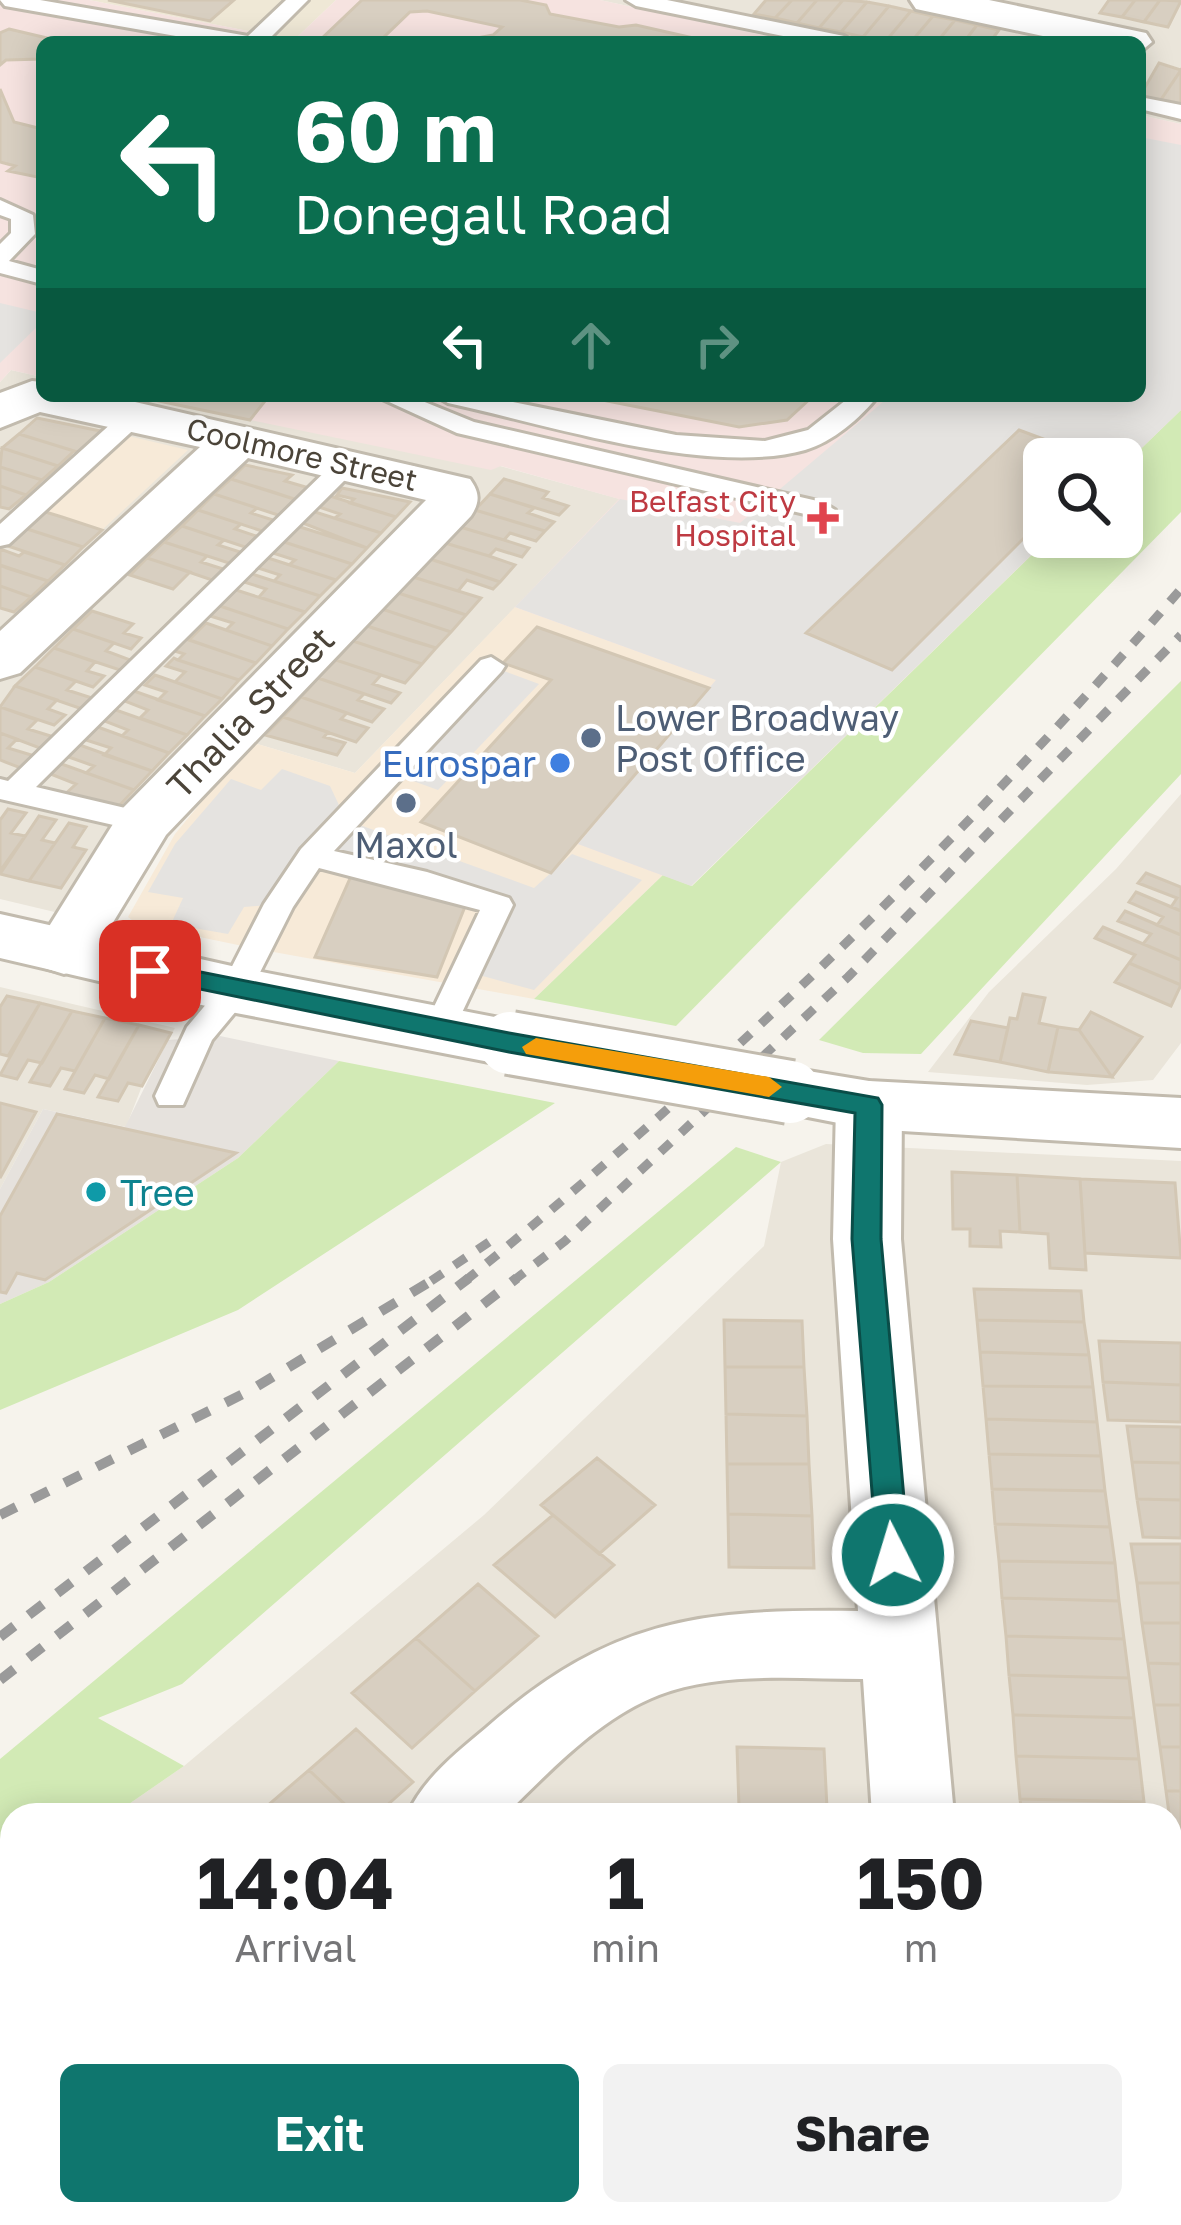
<!DOCTYPE html>
<html lang="en">
<head>
<meta charset="utf-8">
<style>
  body { margin:0; font-family:"Golos Text",sans-serif; background:#f2f2f2; color:#202124; height:100vh; display:flex; flex-direction:column; font-size:45px; white-space:nowrap }
  * { box-sizing:border-box; margin:0 }
  p { font-size:39px; color:#757577 }
  .icon { flex:none; width:66px; height:66px; fill:none; stroke:currentColor; stroke-width:2; stroke-linecap:round; stroke-linejoin:round }
  .map { position:relative; flex:1; overflow:hidden }
  .drawer { position:absolute; left:0px; top:1803px; width:1182px; height:423px; display:flex; flex-direction:column; background:#fff; border-radius:36px 36px 0 0; box-shadow:0 6px 30px #0003 }
  .drawer>* { flex:none }
  .guide { position:absolute; left:36px; top:36px; width:1110px; height:366px; border-radius:18px; box-shadow:0 6px 30px #0003; background:#0b6e4f; color:#fff; overflow:hidden }
  .tools { position:absolute; left:1023px; top:438px; display:grid; gap:24px }
  .tools a { display:grid; place-items:center; width:120px; height:120px; border-radius:18px; background:#fff; box-shadow:0 6px 30px #0003; font-size:60px }
  .pin { position:absolute; display:grid; place-items:center; width:102px; height:102px; color:#fff; margin:-51px; border-radius:24px; box-shadow:0 6px 18px #0006 }
  .me { position:absolute; width:132px; margin:-66px; rotate:355deg; stroke-linejoin:round; filter:drop-shadow(0 0 9px #0008) }
  .turn { display:flex; align-items:center; gap:42px; height:252px; padding:0 60px; font-size:54px }
  .turn .icon { width:156px; height:156px; stroke-width:2.5 }
  .turn b { display:block; font-size:84px; line-height:102px }
  .lanes { display:flex; align-items:center; height:114px; padding:0 60px; background:#0003; justify-content:center; gap:60px; direction:ltr }
  .lanes .off { opacity:.35 }
  .eta { display:flex; justify-content:space-evenly; align-items:center; height:204px; text-align:center }
  .eta b { font-size:72px; font-weight:700; line-height:84px }
  .cta { display:flex; gap:24px; margin-top:auto; padding:24px 60px }
  .cta a { flex:1; height:138px; border-radius:18px; background:#0f766e; color:#fff; font-size:48px; font-weight:700; line-height:138px; text-align:center }
  .cta a+a { background:#f2f2f2; color:#202124 }
  .map>svg:first-child { display:block }
</style>
</head>
<body>
<div class="map">
<svg width="1181" height="2225" viewBox="0 0 1181 2225">
  <rect width="100%" height="100%" fill="#f6f3ec"/>
  <!-- residential -->
  <path fill="#eae5da" d="M600 0H1181V124L1140 115V42H796Z
    M11 370 42 377V396H135L500 466 620 499 355 773 251 742 63 914 0 899V382Z
    M1181 794V1043L1153 1080 1087 1085 928 1072 989 992 1116 869Z
    M0 987 175 1028 142 1086 126 1127 43 1109 0 1189Z
    M826 1144 1181 1161V2225H0V1893L12 1885V2214H1170V1815H113L184 1766 484 1515 764 1246 781 1162Z"/>
  <!-- commercial -->
  <path fill="#f7ead8" d="M124 435 188 450 102 530 40 510Z
    M515 607 717 680 579 843 663 875 534 999 257 949 137 924 128 917 175 834 251 742 355 773Z"/>
  <!-- industrial -->
  <path fill="#e6e2dd" d="M220 1036 339 1061 238 1158 49 1282 0 1304V1189L43 1109 125 1127 168 1040Z"/>
  <!-- education -->
  <path fill="#efe8d6" d="M89 0H336L294 40Z"/>
  <!-- medical -->
  <path fill="#f6e3e0" d="M0 0H89L294 40 336 0H600L796 42H42V377L11 370 0 382Z
    M1140 115 1181 124V410L1122 467V459H1044V537H1050L691 886 578 844 716 680 515 607 619 499 501 466 491 470 135 396H1140Z"/>
  <!-- green -->
  <path fill="#d2eab5" d="M1181 410V512L676 1026 534 999 663 875 692 886 1050 537H1122V467Z
    M1181 681V774L921 1054 863 1053 819 1040Z
    M339 1061 555 1103 238 1310 0 1410V1304L49 1282 238 1158Z
    M736 1147 781 1162 182 1684 98 1718 184 1766 113 1815H12V1885L0 1893V1759Z"/>
  <!-- parking -->
  <path fill="#e5e3e0" d="M1140 137 1181 145V410L1122 467V459H1044V537H1050L691 886 578 844 716 680 515 607 620 499 740 523 890 396H1140Z
    M0 303 42 313V322L0 363Z
    M491 666 539 684 438 790 391 773Z
    M282 769 330 786 346 820 534 888 572 854 642 880 534 990 468 972 498 905 312 856 279 904 244 907 228 934 171 924 183 898 148 892 175 844 231 779 261 790Z"/>
  <!-- building -->
  <path fill="#d8cfc1" stroke="#d3c7b4" stroke-width="3" d="M108 0H234L210 21Z
    M362 0H520L546 5 550 14 619 27 636 25 711 42H456L493 35 502 27 427 11 410 12 384 37 406 42H318Z
    M766 0H792L775 18 754 14Z
    M792 0H817L797 23 775 18Z
    M817 0H843L819 28 797 23Z
    M843 0 867 2 841 32 819 28Z
    M1109 0H1135L1122 17 1100 13Z
    M1135 0H1160L1144 22 1122 17Z
    M1160 0 1181 1 1168 27 1144 22Z
    M867 2 889 6 863 37 841 32Z
    M889 6 911 11 885 42 863 37Z
    M911 11 933 16 911 42H885Z
    M933 16 955 20 937 42H911Z
    M955 20 977 25 964 42H937Z
    M977 25 999 30 990 42H964Z
    M9 29 64 42H42V59L6 60 0 65V33Z
    M1159 63 1181 70 1160 101 1140 96Z
    M1181 70V105L1160 101Z
    M0 89 14 122 42 129V178L8 171 15 166 0 162Z
    M135 396H269L250 420Z
    M582 396H813L787 420 739 427Z
    M37 418 110 433 87 455 19 434Z
    M1019 430 1097 459H1044V518L892 670 806 633Z
    M19 434 74 451 58 466 2 448Z
    M2 448 58 466 42 480 0 467Z
    M245 465 292 475 285 481 309 488 297 500 231 479Z
    M0 467 42 480 26 495 0 486Z
    M231 479 273 492 297 500 281 516 214 494Z
    M504 479 548 492 543 498 568 506 559 515 490 494Z
    M0 486 26 495 9 509 0 507Z
    M342 488 362 492 410 502 396 517 350 503 354 499 337 495Z
    M214 494 257 508 251 513 276 521 265 532 198 510Z
    M490 494 534 508 528 513 554 522 545 531 475 510Z
    M327 495 396 517 381 533 335 518 340 514 316 506Z
    M39 510 62 517 102 530 83 547 21 527Z
    M198 510 241 524 235 529 259 537 248 548 182 526Z
    M475 510 519 523 545 531 536 541 510 533 504 540 460 527Z
    M312 511 381 533 367 548 300 522Z
    M182 526 224 540 218 545 243 553 232 564 164 542Z
    M297 526 367 548 352 564 281 541Z
    M21 527 83 547 65 565 2 544Z
    M460 527 504 540 529 548 522 557 496 549 489 556 445 543Z
    M281 541 352 564 336 580 289 565 295 560 270 552Z
    M164 542 207 556 201 562 226 570 215 581 147 558Z
    M445 543 489 556 515 565 500 582 430 559Z
    M0 549 19 556 24 552 65 565 48 581 0 565Z
    M265 557 336 580 320 596 274 581 280 575 255 567Z
    M147 558 190 572 173 589 130 575Z
    M430 559 474 573 500 582 493 589 467 580 458 591 413 577Z
    M0 565 7 568 48 581 31 597 0 586Z
    M249 573 320 596 305 612 259 597 266 589 241 581Z
    M413 577 458 591 481 598 466 615 398 593Z
    M0 586 31 597 14 612 0 608Z
    M233 589 305 612 288 629 217 605Z
    M398 593 443 607 466 615 451 632 382 609Z
    M217 605 288 629 272 646 226 630 233 623 207 615Z
    M382 609 451 632 436 648 367 626Z
    M92 611 133 624 124 633 141 638 131 649 73 629Z
    M206 623 226 630 272 646 256 663 189 640Z
    M367 626 412 641 436 648 422 664 353 641Z
    M537 627 709 688 551 873 421 822 551 680 503 663Z
    M73 629 114 643 106 651 133 661 123 671 54 648Z
    M184 638 256 663 239 680 178 660 184 654 172 650Z
    M353 641 422 664 405 683 336 660Z
    M54 648 95 662 87 671 104 676 93 687 35 667Z
    M174 658 178 660 239 680 222 699 175 682 185 672 166 666Z
    M336 660 381 675 373 684 400 693 391 703 318 678Z
    M35 667 76 681 67 690 95 699 85 710 15 686Z
    M155 675 175 682 222 699 205 716 158 700 166 692 145 685Z
    M318 678 364 694 358 700 384 709 372 722 301 697Z
    M15 686 57 700 48 709 65 715 54 725 0 707Z
    M131 690 205 716 187 735 140 718 148 710 122 700Z
    M301 697 347 713 341 719 368 728 356 742 283 717Z
    M0 707 37 720 28 729 57 738 45 750 0 733Z
    M113 709 187 735 169 753 122 736 128 730 102 720Z
    M283 717 328 732 324 737 345 743 337 755 265 735Z
    M95 726 169 753 152 771 104 755 111 748 83 739Z
    M0 733 17 739 8 748 38 757 26 770 0 760Z
    M77 744 152 771 134 790 86 773 94 766 66 756Z
    M59 763 134 790 117 808 61 798 76 784 48 773Z
    M8 809 26 813 11 833 25 836 0 871V820Z
    M39 816 56 820 42 840 55 843 29 881 0 874Z
    M69 823 86 827 73 847 86 850 61 888 29 881Z
    M1146 873 1181 887V911L1171 907 1177 898 1138 883Z
    M352 874 470 894 437 977 315 957Z
    M1136 892 1181 911V935L1157 925 1163 917 1129 902Z
    M1125 911 1181 935V960L1143 944 1151 934 1118 921Z
    M1103 927 1181 960V985L1129 963 1135 955 1095 938Z
    M1129 963 1181 985 1171 1006 1115 982Z
    M1023 994 1045 998 1039 1023 1058 1027 1048 1072 1000 1062 1010 1018 1017 1019Z
    M7 996 40 1003 8 1056 0 1054V1007Z
    M40 1003 72 1011 42 1063 28 1060 17 1079 0 1075Z
    M72 1011 105 1018 75 1071 61 1068 50 1086 30 1082Z
    M1091 1012 1142 1037 1112 1077 1079 1030Z
    M105 1018 139 1025 109 1079 95 1075 84 1093 65 1089Z
    M971 1021 1008 1028 1000 1062 955 1054Z
    M139 1025 171 1033 142 1086 128 1083 118 1101 98 1097Z
    M1058 1027 1079 1030 1112 1077 1048 1072Z
    M0 1103 36 1112 0 1178Z
    M57 1114 236 1153 45 1280 17 1273 6 1293 0 1292V1216Z
    M952 1172 1017 1175 1020 1232 1000 1231 1001 1247 970 1246V1229H953Z
    M1017 1175 1080 1179 1086 1270 1050 1268 1048 1234 1020 1232Z
    M1080 1179 1175 1183 1181 1258 1085 1253Z
    M974 1289 1081 1291 1084 1322 977 1320Z
    M724 1320 802 1321 804 1367H725Z
    M977 1320 1084 1322 1089 1355 980 1352Z
    M1099 1341 1181 1343V1385L1103 1382Z
    M980 1352 1089 1355 1093 1387 983 1386Z
    M725 1367H804L807 1416 726 1414Z
    M1103 1382 1181 1385V1422L1108 1420Z
    M983 1386 1093 1387 1097 1422 986 1419Z
    M726 1414 807 1416 809 1464H727Z
    M986 1419 1097 1422 1101 1456 989 1454Z
    M1127 1426 1181 1427V1463L1132 1462Z
    M989 1454 1101 1456 1105 1491 992 1489Z
    M597 1458 655 1505 599 1554 541 1505Z
    M1132 1462 1181 1463V1500L1137 1499Z
    M727 1464H809L812 1516 728 1514Z
    M992 1489 1105 1491 1110 1527 995 1524Z
    M1137 1499 1181 1500V1538L1143 1537Z
    M728 1514 812 1516 814 1568 729 1567Z
    M553 1515 614 1565 555 1617 494 1565Z
    M995 1524 1110 1527 1115 1563 999 1561Z
    M1131 1544H1181V1583H1137Z
    M999 1561 1115 1563 1119 1601 1002 1598Z
    M1137 1583H1181V1623H1142Z
    M478 1584 538 1636 475 1691 416 1638Z
    M1002 1598 1119 1601 1124 1639 1006 1636Z
    M1142 1623H1181V1664L1148 1663Z
    M1006 1636 1124 1639 1129 1678 1009 1675Z
    M416 1638 475 1691 412 1748 352 1693Z
    M1148 1663 1181 1664V1705H1154Z
    M1009 1675 1129 1678 1134 1718 1013 1715Z
    M1154 1705H1181V1747H1160Z
    M1013 1715 1134 1718 1139 1759 1016 1756Z
    M356 1729 413 1782 376 1815H356L309 1770Z
    M737 1747 824 1749 827 1808 739 1807Z
    M1160 1747H1181V1791H1166Z
    M1016 1756 1139 1759 1144 1802 1020 1799Z
    M309 1770 356 1815 260 1812Z
    M1166 1791H1181V1836L1172 1835Z
    M1020 1799 1144 1802 1146 1815H1022Z
    M751 1807 840 1808 841 1815H751Z
    M1170 2075H1179L1181 2124H1170Z
    M1170 2124H1181V2175H1170Z
    M1170 2175H1181V2225H1059L1058 2214H1170Z
    M190 2214H283L282 2225H189Z
    M283 2214H375V2225H282Z
    M396 2214H499V2225H396Z
    M499 2214H602V2225H499Z
    M751 2214H862V2225H751Z"/>
  <g fill="none" stroke-linecap="round" stroke-linejoin="round">
    <defs>
      <path id="service" d="M0 0H40L248 36 286 0H308L266 42H210L5 6Z
        M626 0H667L844 36 854 42H813L636 6Z
        M1140 97 1181 105V119L1140 109Z
        M0 200 33 215 35 234 9 261 42 270V284L0 273V244L11 233V219L0 215Z
        M376 396H410L474 422 822 502 835 510 822 518 457 433Z
        M436 396H484L676 435 765 441 808 430 851 396H878C860 418 833 442 805 450 708 477 546 424 448 403Z
        M133 409 146 417 142 422 9 544 0 546V524L124 412Z
        M347 456 360 464 356 469 36 787 155 815 159 822 155 829 144 832 0 799V779L8 781 338 459Z
        M491 657 505 666 501 672 334 851 427 872 509 898 513 905 450 1038H428L423 1030 480 910 319 868 293 907 247 998 212 1040 183 1105H159L155 1096 187 1027 223 984 264 904 301 849 481 660Z"/>
      <path id="minor" d="M910 0H989L1146 33 1152 42 1140 52V42H1071L916 9Z
        M32 381 42 382V396H109L470 479C480 493 480 502 471 516L166 835 86 967 64 974 42 967 33 952 123 808 426 500 248 458 20 673 0 679V631L200 447 40 412 0 428V393Z
        M869 1081 892 1088 902 1105 901 1239 954 1815H872L863 1679C798 1679 721 1671 659 1695 599 1718 549 1772 505 1815H407C424 1778 455 1754 486 1728 610 1619 699 1609 858 1611L833 1239 836 1105 846 1088Z
        M899 2214H989L990 2225H900Z"/>
      <path id="tertiary" d="M0 914 236 967 510 1020 533 1026 542 1043 533 1060 510 1066 236 1013 0 958Z
        M790 1068 869 1081 1181 1098V1148L869 1129 767 1109 757 1092 767 1075Z"/>
    </defs>
    <!-- service casing -->
    <use href="#service" stroke="#c2bbae" stroke-width="6"/>
    <!-- minor casing -->
    <use href="#minor" stroke="#c2bbae" stroke-width="6"/>
    <!-- tertiary casing -->
    <use href="#tertiary" stroke="#c2bbae" stroke-width="6"/>
    <!-- service -->
    <use href="#service" fill="#fff" fill-rule="evenodd"/>
    <!-- minor -->
    <use href="#minor" fill="#fff" fill-rule="evenodd"/>
    <!-- tertiary -->
    <use href="#tertiary" fill="#fff" fill-rule="evenodd"/>
    <!-- rail-far1 -->
    <path stroke="#9a9a9a" stroke-width="9" stroke-dasharray="14 14" stroke-linecap="butt" d="M431 1281 489 1242
      M465 1281C724 1071 962 841 1181 589
      M513 1281 565 1241 848 977 1181 635"/>
    <!-- rail -->
    <path stroke="#9a9a9a" stroke-width="10" stroke-dasharray="18 18" stroke-linecap="butt" d="M0 1515 251 1390 436 1278
      M0 1637 469 1278
      M0 1680 517 1278"/>
    <defs>
      <path id="tertiary-bridge" d="M510 1043 790 1092"/>
    </defs>
    <!-- tertiary-bridge casing -->
    <use href="#tertiary-bridge" stroke="#c2bbae" stroke-width="68" stroke-linecap="butt"/>
    <!-- tertiary-bridge -->
    <use href="#tertiary-bridge" stroke="#fff" stroke-width="62"/>
  </g>
  <!-- route -->
  <path fill="#0f766e" stroke="#0a4d48" stroke-width="3" d="M150 962 509 1033 878 1098 882 1105 881 1239 909 1555 904 1564 893 1568 882 1564 877 1555 852 1239 855 1113 509 1052 141 977 137 971Z"/>
  <!-- slow -->
  <path fill="#f59e0b" d="M536 1038 769 1077 782 1087 769 1097 526 1054 522 1047Z"/>
  <!-- markers -->
  <path fill="#e0444e" stroke="#fff" stroke-width="4.5" d="M817 500h12v12h12v12h-12v12h-12v-12h-12v-12h12z"/>
  <g fill="#5c6f8a" stroke="#fff" stroke-width="4.5">
    <circle cx="591" cy="738" r="12"/>
    <circle cx="406" cy="803" r="12"/>
  </g>
  <circle fill="#3f7fe0" stroke="#fff" stroke-width="4.5" cx="560" cy="763" r="12"/>
  <circle fill="#0f9aa8" stroke="#fff" stroke-width="4.5" cx="96" cy="1192" r="12"/>
  <g text-anchor="middle" dominant-baseline="central" stroke-width="9" stroke-linejoin="round" paint-order="stroke">
    <!-- far-street labels -->
    <g font-size="30" fill="#4b4439" stroke="#fff">
      <text transform="translate(302 454) rotate(13)">Coolmore Street</text>
    </g>
    <!-- far-health labels -->
    <g font-size="30" fill="#be3a42" stroke="#fff" text-anchor="end">
      <text x="796" y="501">Belfast City<tspan x="796" dy="34">Hospital</tspan></text>
    </g>
    <!-- street labels -->
    <g font-size="36" fill="#4b4439" stroke="#fff">
      <text transform="translate(250 712) rotate(-46)">Thalia Street</text>
    </g>
    <!-- service labels -->
    <g font-size="36" fill="#4e5e75" stroke="#fff" text-anchor="start">
      <text x="615" y="717">Lower Broadway<tspan x="615" dy="41">Post Office</tspan></text>
      <text x="406" y="844" text-anchor="middle">Maxol</text>
    </g>
    <!-- shop labels -->
    <g font-size="36" fill="#366cbe" stroke="#fff" text-anchor="end">
      <text x="536" y="763">Eurospar</text>
    </g>
    <!-- culture labels -->
    <g font-size="36" fill="#0d838f" stroke="#fff" text-anchor="start">
      <text x="120" y="1192">Tree</text>
    </g>
  </g>
</svg>
<div class="tools">
<a><svg class="icon" aria-label="search" viewBox="0 0 24 24"><circle cx="10" cy="10" r="6"/><path d="M15 15l6 6"/></svg></a>
</div>
<div class="pin" style="left:150px;top:971px;background:#d93025"><svg class="icon" aria-label="arrive" viewBox="0 0 24 24"><path d="M6 21V4h12l-3 4 3 4H6"/></svg></div>
<svg class="me" style="left:893px;top:1555px" viewBox="-20 -20 40 40"><circle r="17" fill="#0f766e" stroke="#fff" stroke-width="3"/><path d="M0-11L8 9 0 5-8 9z" fill="#fff"/></svg>
<div class="guide">
<div class="turn"><svg class="icon" aria-label="left" viewBox="0 0 24 24"><path d="M17 20v-9H6M10 6l-5 5 5 5"/></svg><div><b>60 m</b>Donegall Road</div></div>
<div class="lanes"><svg class="icon" aria-label="left" viewBox="0 0 24 24"><path d="M17 20v-9H6M10 6l-5 5 5 5"/></svg><svg class="icon off" aria-label="ahead" viewBox="0 0 24 24"><path d="M12 20V5M6 11l6-6 6 6"/></svg><svg class="icon off" aria-label="right" viewBox="0 0 24 24"><path d="M7 20v-9h11M14 6l5 5-5 5"/></svg></div>
</div>
<section class="drawer">
<div class="eta">
<div><b>14:04</b><p>Arrival</p></div>
<div><b>1</b><p>min</p></div>
<div><b>150</b><p>m</p></div>
</div>
<div class="cta"><a>Exit</a><a>Share</a></div>
</section>
</div>
</body>
</html>
